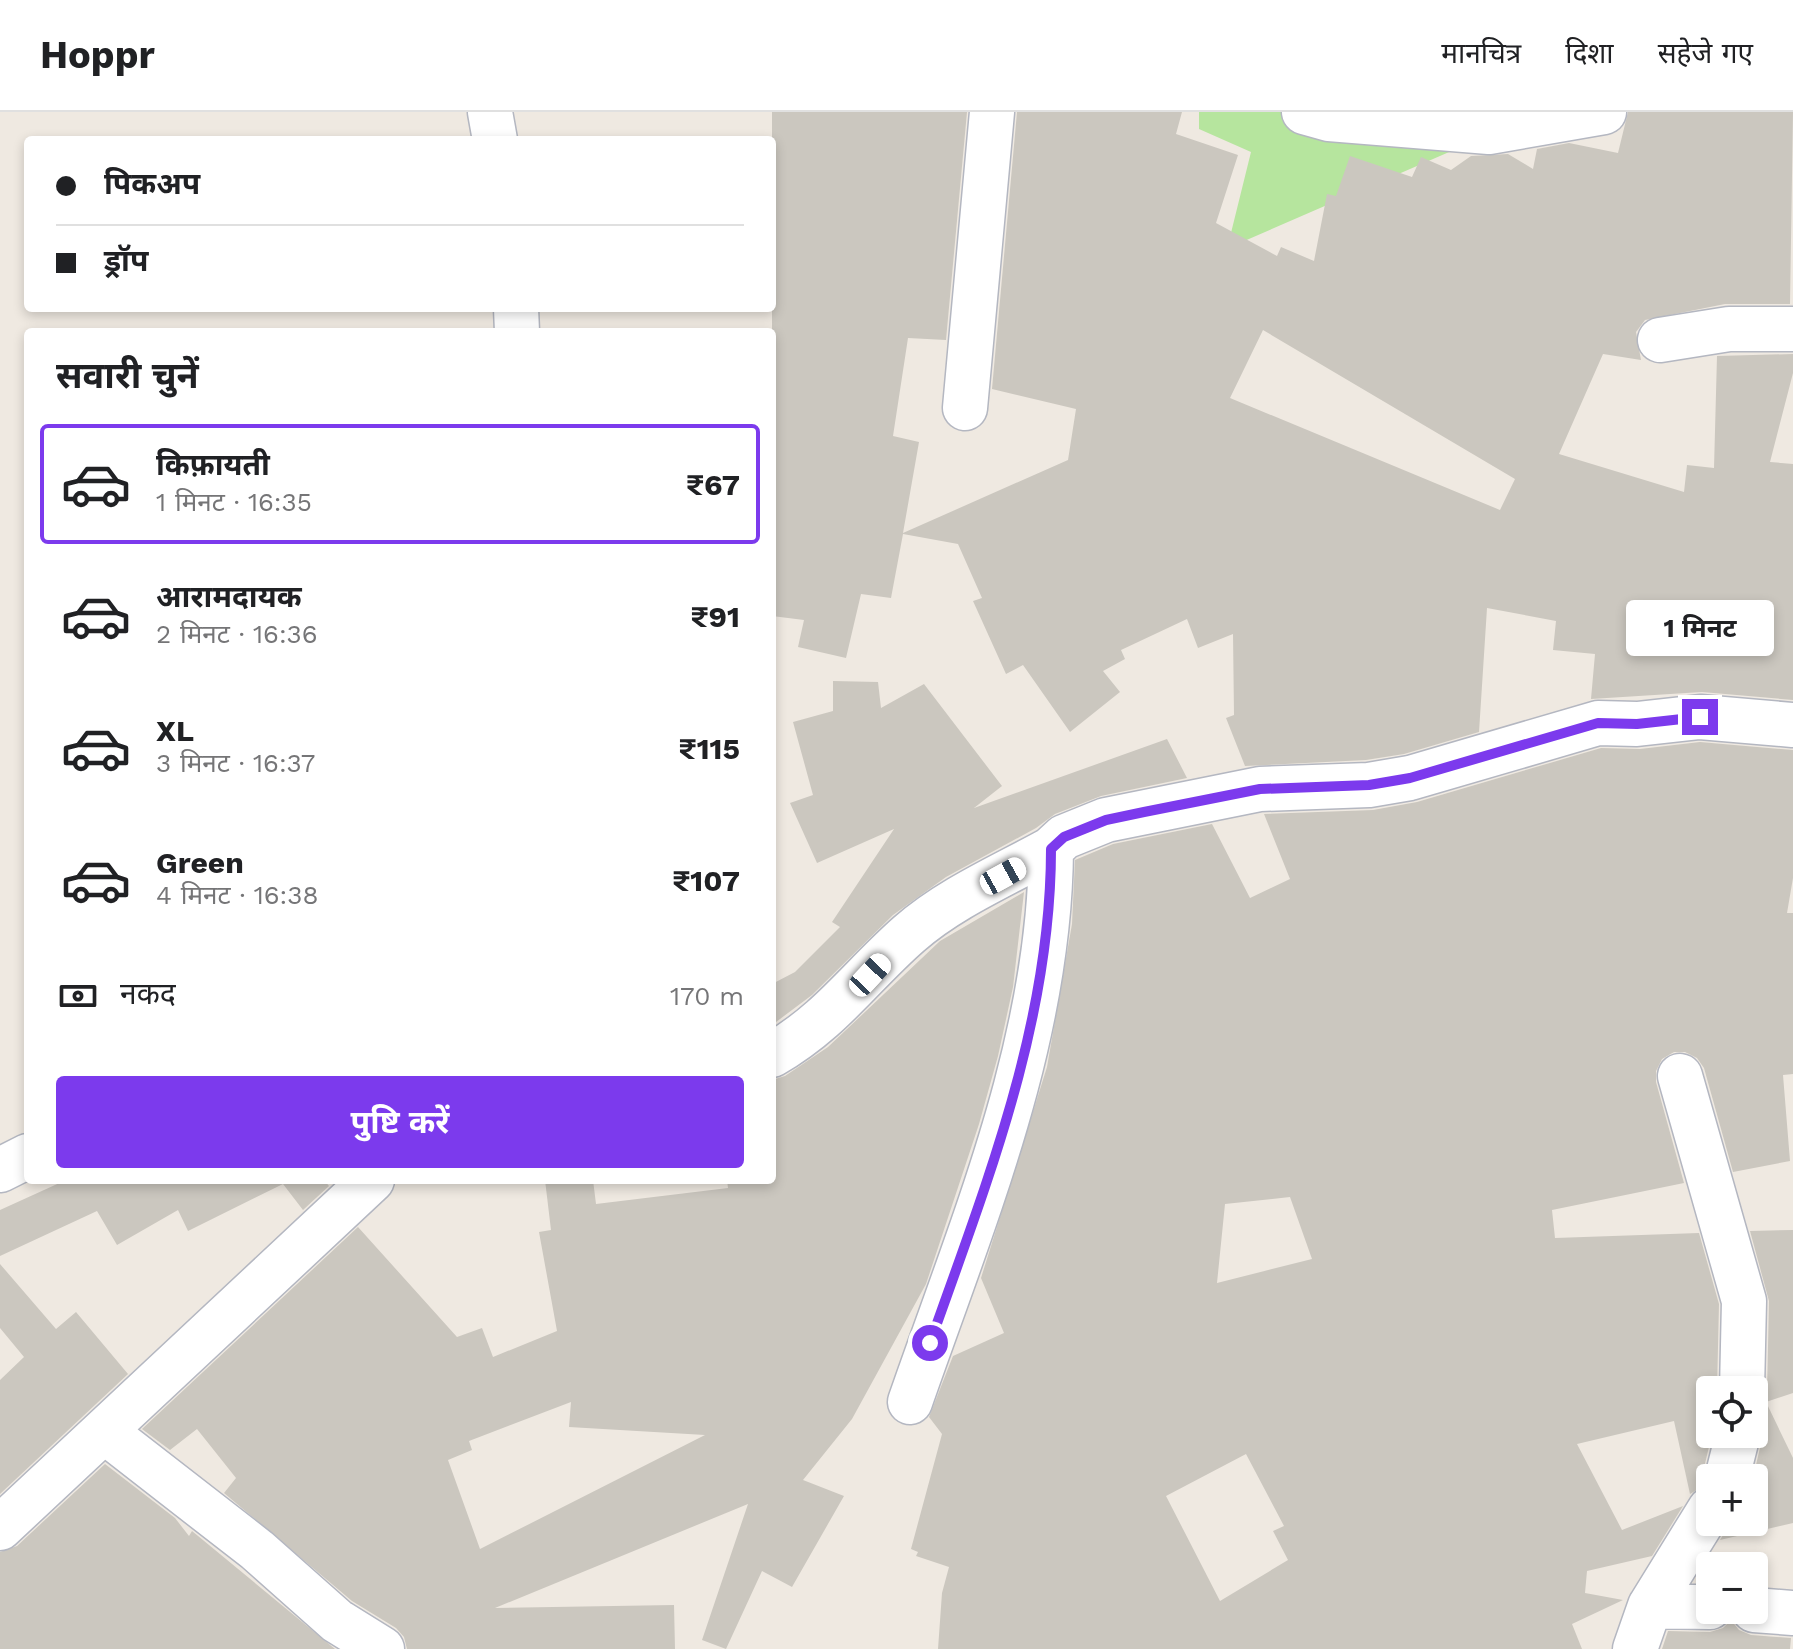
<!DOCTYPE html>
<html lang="hi">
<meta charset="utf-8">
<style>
body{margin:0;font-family:"Work Sans","Noto Sans Devanagari",sans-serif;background:#f2f2f2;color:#202124;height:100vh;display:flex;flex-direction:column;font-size:30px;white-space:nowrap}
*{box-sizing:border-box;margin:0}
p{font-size:26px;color:#757577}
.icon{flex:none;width:44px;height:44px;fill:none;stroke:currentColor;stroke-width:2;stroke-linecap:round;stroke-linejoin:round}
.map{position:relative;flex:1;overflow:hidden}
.drawer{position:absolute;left:24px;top:216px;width:752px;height:856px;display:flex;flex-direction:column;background:#fff;border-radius:8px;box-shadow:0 4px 12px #0003}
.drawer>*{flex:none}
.top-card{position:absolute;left:24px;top:24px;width:752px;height:176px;border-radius:8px;box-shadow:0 4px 12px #0003;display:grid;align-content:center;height:176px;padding:0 32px;background:#fff}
.tools{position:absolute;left:1696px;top:1264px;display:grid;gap:16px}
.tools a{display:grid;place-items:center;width:72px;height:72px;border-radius:8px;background:#fff;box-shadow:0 4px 12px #0003;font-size:40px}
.end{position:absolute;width:36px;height:36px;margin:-18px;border:10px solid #7c3aed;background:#fff;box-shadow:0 0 0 4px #fff}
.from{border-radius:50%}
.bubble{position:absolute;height:56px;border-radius:8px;background:#fff;box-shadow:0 4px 12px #0003;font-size:26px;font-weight:700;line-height:56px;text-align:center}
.car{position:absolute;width:24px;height:48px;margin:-24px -12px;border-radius:10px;box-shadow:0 0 6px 2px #0007;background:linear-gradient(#fff 24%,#345 0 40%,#fff 0 76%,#345 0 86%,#fff 0)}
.top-card b{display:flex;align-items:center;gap:28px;height:76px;font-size:30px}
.top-card b+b{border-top:2px solid #e0e0e0}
.top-card i{width:20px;height:20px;background:#202124}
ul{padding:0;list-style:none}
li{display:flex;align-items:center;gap:24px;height:120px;margin:0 16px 12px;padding:0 16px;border:4px solid transparent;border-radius:8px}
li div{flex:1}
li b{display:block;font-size:30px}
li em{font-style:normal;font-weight:700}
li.selected{border-color:#7c3aed}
li>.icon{width:72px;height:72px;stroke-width:1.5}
h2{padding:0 32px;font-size:36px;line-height:96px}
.pay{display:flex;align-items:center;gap:20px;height:88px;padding:0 32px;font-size:30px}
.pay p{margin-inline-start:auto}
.button{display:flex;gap:16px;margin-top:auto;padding:16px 32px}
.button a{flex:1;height:92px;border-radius:8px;background:#7c3aed;color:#fff;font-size:32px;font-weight:700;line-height:92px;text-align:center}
header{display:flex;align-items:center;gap:48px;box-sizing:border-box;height:112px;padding:0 40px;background:#fff;border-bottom:2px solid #e0e0e0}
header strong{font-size:38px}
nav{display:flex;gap:44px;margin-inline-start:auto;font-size:28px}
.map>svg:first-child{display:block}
.green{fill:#b6e59e}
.building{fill:#cbc7bf;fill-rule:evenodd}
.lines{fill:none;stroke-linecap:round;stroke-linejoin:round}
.minor-casing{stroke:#b4b7c1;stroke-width:47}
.minor{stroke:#fff;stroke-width:44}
.route{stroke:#7c3aed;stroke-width:10}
</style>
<header>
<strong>Hoppr</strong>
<nav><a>मानचित्र</a><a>दिशा</a><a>सहेजे गए</a></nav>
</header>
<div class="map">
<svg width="1793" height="1537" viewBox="0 0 1793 1537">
<rect width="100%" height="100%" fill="#efe9e1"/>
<path class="green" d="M1199,0h254l63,11 -274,119 -13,-1 22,-89 -52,-23z"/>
<path class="building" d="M772,0h195l-21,228 -38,-2 -15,98 26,6 -16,91 165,-73 8,-51 -84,-20 25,-277h165l-6,22 62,21 -22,68 61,33 4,-9 33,14 13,-67 9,2 14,-40 62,21 9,-20 30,13 20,-14 37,-2 25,15 4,-20 32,-6 49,10 10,-41h165l-3,192h-65l-80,16 -9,12 5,28 -38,-6 -44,100 125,38 3,-27 27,3 3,-112 76,-2v19l-23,89 23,2v236l-91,-8 -111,7 4,-45 -42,-4 3,-29 -69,-13 -8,124 -75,22 -38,6 -121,6 -19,-48 8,-3 -1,-81 -35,14 -11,-29 -66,31 4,9 -22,12 17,21 -50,40 -47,-67 -17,9 -33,-73 9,-3 -24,-54 -55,-10 -12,64 -30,-4 -15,64 -48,-11 6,-27 -32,-4zM1263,218l252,149 -15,31 -270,-112z
M833,569l45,1 3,26 43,-24 78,102 -28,22 193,-69 20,39 -86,18 -46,18 -19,14 -90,49 -53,38 -81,80 -40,30v-41l23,-12 45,-45 -8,-5 62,-93 -77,34 -27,-60 23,-8 -20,-73 40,-11z
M1700,630l93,8v128l-6,35h6v161l-10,1 7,86 -57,11 -29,-104 -7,-10 -12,-6h-11l-12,7 -6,12v11l28,101 -132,27 3,28 144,-5 20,71 -2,86h-7l2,44 -9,38v14l-13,8 -16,-73 -97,23 45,86 61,-24 -31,50 -65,15 -2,22 38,7 -51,24 10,25h-644l4,-56 7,-26 -33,-11 2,-4 -7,-3 31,-115 -13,-17 24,-61 51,-23 -23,-55 66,-211 25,-143 3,-64 38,-16 99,-20 38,74 40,-19 -26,-65 109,-4 44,-8 184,-54 39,1zM1290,1085l22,62 -95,24 8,-79zM1246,1342l38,72 -11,5 15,29 -68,41 -54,-105z
M1024,780l-11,95 -15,69 -19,68 -53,160 -74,135 -49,61 41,16 -52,91 -30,-16 -36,78 -24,-9 46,-136 -253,104 179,-3 1,44h-268l-3,-12 -8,-9 -44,-27 -128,-108 12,-15 -39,-49 -27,21 -28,-21 216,-202 99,110 25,-9 11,29 64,-26 -18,-99 12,-2 -6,-50h48l3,24 132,-16 -1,-8h45v-100l13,-4 43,-29 112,-106zM571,1290l-2,25 136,8 -225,114 -32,-89 24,-10 -3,-9z
M66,1068h258l5,6 -26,24 -20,-26 -95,47 -10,-21 -61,35 -20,-34 -97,45v-46z
M1793,1118v163l-27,9 27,56v65l-73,17 11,-18h23l-1,-44 9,-39v-13l-8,-14 9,-8 4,-13 2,-90 -19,-70z
M0,1152l56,65 20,-17 52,62 -128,120v-114l24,-23 -24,-29z
M105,1352l70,54 14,18 3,-5 143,118h-335v-97l17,-6z
M1731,1508l8,10 12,5 40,3 -1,11h-128l6,-18 42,1 13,-4z"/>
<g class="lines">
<defs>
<path id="minor" d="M490,0l5,28
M1304,0l25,7 160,13 115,-20
M516,196l1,24
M1660,228l69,-11h64
M965,296l27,-296
M772,943c59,-34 88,-78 137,-121 41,-36 95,-59 142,-85l13,-12 42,-17 154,-31 109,-4 41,-7 188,-55 39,1 63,-7 93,8
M1680,964l64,225 -2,89
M0,1058l28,-14
M910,1290c62,-179 140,-360 141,-553
M104,1319l153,119 80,71 45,28
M1727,1366l11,-44
M0,1416l372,-348
M1650,1494l60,1
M1754,1498l39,3
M1635,1537l15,-43 60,-97"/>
</defs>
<use href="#minor" class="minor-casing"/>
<use href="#minor" class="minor"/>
</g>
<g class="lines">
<path class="route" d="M930,1231c57,-161 121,-321 121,-494l13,-12 42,-17 38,-8 116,-23 109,-4 41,-7 188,-55 39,1 63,-7"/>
</g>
</svg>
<div class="tools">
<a><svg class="icon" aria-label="locate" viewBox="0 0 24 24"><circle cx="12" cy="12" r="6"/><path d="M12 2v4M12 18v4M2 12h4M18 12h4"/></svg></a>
<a>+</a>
<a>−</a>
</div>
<i class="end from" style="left:930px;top:1231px"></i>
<i class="end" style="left:1700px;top:605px"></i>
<div class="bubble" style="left:1626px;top:488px;width:148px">1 मिनट</div>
<i class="car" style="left:1003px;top:764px;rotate:61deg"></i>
<i class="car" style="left:870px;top:863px;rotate:43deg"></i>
<div class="top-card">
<b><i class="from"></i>पिकअप</b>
<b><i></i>ड्रॉप</b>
</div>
<section class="drawer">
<h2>सवारी चुनें</h2>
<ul>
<li class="selected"><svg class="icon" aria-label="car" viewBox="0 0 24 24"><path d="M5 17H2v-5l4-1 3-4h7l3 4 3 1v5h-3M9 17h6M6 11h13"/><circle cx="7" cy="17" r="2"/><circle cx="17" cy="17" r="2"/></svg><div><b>किफ़ायती</b><p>1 मिनट · 16:35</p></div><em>₹67</em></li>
<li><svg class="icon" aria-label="car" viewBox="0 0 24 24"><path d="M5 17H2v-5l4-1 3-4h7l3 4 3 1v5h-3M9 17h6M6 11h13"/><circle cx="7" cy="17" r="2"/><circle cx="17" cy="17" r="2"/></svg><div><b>आरामदायक</b><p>2 मिनट · 16:36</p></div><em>₹91</em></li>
<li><svg class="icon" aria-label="car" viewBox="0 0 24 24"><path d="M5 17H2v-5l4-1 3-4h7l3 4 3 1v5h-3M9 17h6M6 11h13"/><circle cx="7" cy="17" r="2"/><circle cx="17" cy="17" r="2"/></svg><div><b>XL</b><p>3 मिनट · 16:37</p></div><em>₹115</em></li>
<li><svg class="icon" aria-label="car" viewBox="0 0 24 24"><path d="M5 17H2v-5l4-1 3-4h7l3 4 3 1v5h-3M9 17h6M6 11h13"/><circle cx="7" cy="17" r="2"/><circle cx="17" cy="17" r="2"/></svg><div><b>Green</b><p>4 मिनट · 16:38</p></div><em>₹107</em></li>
</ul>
<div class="pay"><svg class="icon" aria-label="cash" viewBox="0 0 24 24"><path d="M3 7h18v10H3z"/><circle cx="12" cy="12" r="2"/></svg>नकद<p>170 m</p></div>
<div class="button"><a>पुष्टि करें</a></div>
</section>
</div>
